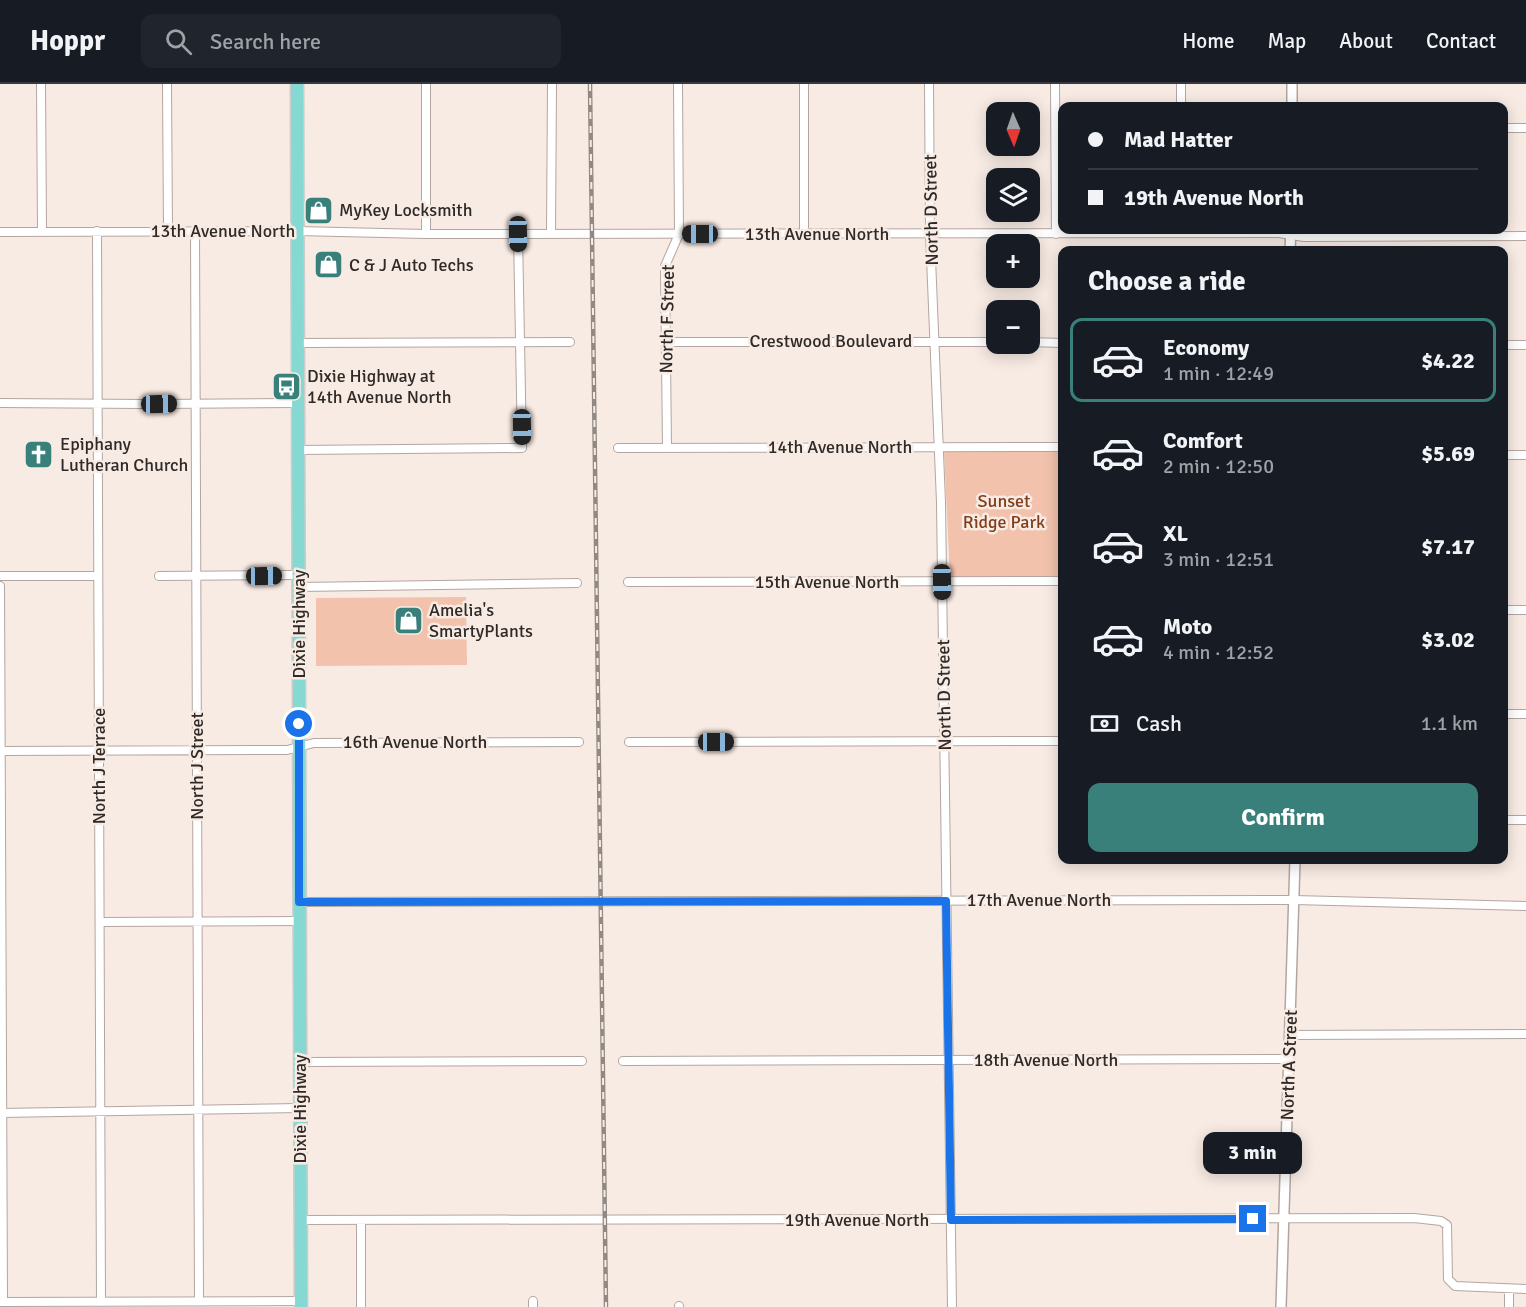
<!DOCTYPE html>
<meta charset="utf-8">
<style>
body{margin:0;font-family:Signika,sans-serif;background:#20242c;color:#f1f3f6;height:100vh;display:flex;flex-direction:column;font-size:22px;white-space:nowrap}
*{box-sizing:border-box;margin:0}
p{font-size:20px;color:#9ea1a6}
.icon{flex:none;width:33px;height:33px;fill:none;stroke:currentColor;stroke-width:2;stroke-linecap:round;stroke-linejoin:round}
.map{position:relative;flex:1;overflow:hidden}
.drawer{position:absolute;left:1058px;top:162px;width:450px;height:618px;display:flex;flex-direction:column;background:#171b24;border-radius:12px;box-shadow:0 3px 15px #0003}
.drawer>*{flex:none}
.top-card{position:absolute;left:1058px;top:18px;width:450px;height:132px;border-radius:12px;box-shadow:0 3px 15px #0003;display:grid;align-content:center;height:132px;padding:0 30px;background:#171b24}
.needle{width:39px;rotate:178deg}
.buttons{position:absolute;left:986px;top:18px;display:grid;gap:12px}
.buttons a{display:grid;place-items:center;width:54px;height:54px;border-radius:12px;background:#171b24;box-shadow:0 3px 15px #0003;font-size:30px}
.end{position:absolute;width:27px;height:27px;margin:-14px;border:8px solid #1a73e8;background:#fff;box-shadow:0 0 0 3px #fff}
.from{border-radius:50%}
.bubble{position:absolute;height:42px;border-radius:12px;background:#171b24;box-shadow:0 3px 15px #0003;font-size:20px;font-weight:700;line-height:42px;text-align:center}
.car{position:absolute;width:18px;height:36px;margin:-18px -9px;border-radius:8px;box-shadow:0 0 4px 2px #0007;background:linear-gradient(#222 24%,#8ab4d8 0 40%,#222 0 76%,#8ab4d8 0 86%,#222 0)}
.top-card b{display:flex;align-items:center;gap:21px;height:57px;font-size:22px}
.top-card b+b{border-top:2px solid #363941}
.top-card i{width:15px;height:15px;background:#f1f3f6}
ul{padding:0;list-style:none}
li{display:flex;align-items:center;gap:18px;height:84px;margin:0 12px 9px;padding:0 18px;border:3px solid transparent;border-radius:12px}
li div{flex:1}
li b{display:block;font-size:22px}
li em{font-style:normal;font-weight:700}
li.current{border-color:#39807a}
li>.icon{width:54px;height:54px;stroke-width:1.5}
h2{padding:0 30px;font-size:27px;line-height:72px}
.pay{display:flex;align-items:center;gap:15px;height:66px;padding:0 30px;font-size:22px}
.pay p{margin-inline-start:auto}
.button{display:flex;gap:12px;margin-top:auto;padding:12px 30px}
.button a{flex:1;height:69px;border-radius:12px;background:#39807a;color:#fff;font-size:24px;font-weight:700;line-height:69px;text-align:center}
header{display:flex;align-items:center;gap:36px;box-sizing:border-box;height:84px;padding:0 30px;background:#171b24;border-bottom:2px solid #363941}
header strong{font-size:28px}
nav{display:flex;gap:33px;margin-inline-start:auto;font-size:21px}
.search{width:420px;height:54px;background:#20242c;display:flex;align-items:center;gap:15px;box-sizing:border-box;padding:0 21px;border-radius:12px;color:#9ea1a6;font-size:22px}
.map>svg:first-child{display:block}
.green{fill:#f2c2ac}
.lines{fill:none;stroke-linecap:round;stroke-linejoin:round}
.minor-casing{stroke:#b3a6a0;stroke-width:10}
.tertiary-casing{stroke:#b3a6a0;stroke-width:12}
.primary-casing{stroke:#cdcccb;stroke-width:15}
.minor{stroke:#fff;stroke-width:8}
.tertiary{stroke:#fff;stroke-width:9}
.primary{stroke:#86d9d3;stroke-width:12}
.rail-casing{stroke:#928984;stroke-width:4.5}
.rail{stroke:#f8ebe4;stroke-width:2;stroke-dasharray:7;stroke-linecap:butt}
.route{stroke:#1a73e8;stroke-width:8}
.labels{text-anchor:middle;dominant-baseline:central;stroke-width:5;stroke-linejoin:round;paint-order:stroke}
.poi-label{font-size:18px;fill:#2f2a27;stroke:#f8ebe4;text-anchor:start}
.street-label{font-size:18px;fill:#2f2a27;stroke:#f8ebe4}
.park-label{font-size:18px;fill:#803e1b;stroke:#f8ebe4}
</style>
<header>
<strong>Hoppr</strong>
<div class="search"><svg class="icon" aria-label="search" viewBox="0 0 24 24"><circle cx="10" cy="10" r="6"/><path d="M15 15l6 6"/></svg>Search here</div>
<nav><a>Home</a><a>Map</a><a>About</a><a>Contact</a></nav>
</header>
<div class="map">
<svg width="1526" height="1223" viewBox="0 0 1526 1223">
<rect width="100%" height="100%" fill="#f8ebe4"/>
<path class="green" d="M944,367l118,1v124l-112,1z
M466,513l1,68 -151,1v-68z"/>
<g class="lines">
<defs>
<path id="minor" d="M41,0l1,147
M167,0l1,147
M804,0v150
M929,0l1,150 11,268 11,805
M1055,0l1,150
M1181,0v22
M1503,44h23
M97,147l4,1071
M195,147l4,1070
M0,148l297,-1 129,3 853,-1 25,4 222,-1
M426,150v-150
M551,150l1,-150
M666,258h330
M1029,258l33,1
M298,259l272,-1
M1503,261h23
M0,319l145,1
M159,320l139,-1
M618,364l444,-1
M667,364l-2,-182 14,-32 -1,-150
M298,366l224,-2 -4,-214
M1503,371h23
M0,492h98
M159,492l140,-1
M628,498l434,-1
M0,502l3,716
M299,503l278,-4
M1503,526h23
M1503,630h23
M629,658l433,-1
M0,667l287,-1 27,-7 265,-1
M1503,736h23
M299,818l995,-2 232,6
M100,838l200,-1
M1290,951l236,-1
M623,977l666,-2
M301,978l281,-1
M0,1029l300,-5
M300,1136l1114,-2 27,3 6,4 1,54 7,7 71,3
M361,1137v86
M533,1217v6
M0,1218l301,-1
M679,1222v1
M1509,1223v-18"/>
<path id="tertiary" d="M1292,0v22
M1290,166l1,-20
M1281,1223l14,-447"/>
<path id="primary" d="M297,0l4,1223"/>
</defs>
<use href="#minor" class="minor-casing"/>
<use href="#tertiary" class="tertiary-casing"/>
<use href="#primary" class="primary-casing"/>
<use href="#minor" class="minor"/>
<use href="#tertiary" class="tertiary"/>
<use href="#primary" class="primary"/>
<defs>
<path id="rail" d="M590,0l16,1223"/>
</defs>
<use href="#rail" class="rail-casing"/>
<use href="#rail" class="rail"/>
</g>
<g class="lines">
<path class="route" d="M299,640v178l647,-1 5,319 302,-1"/>
</g>
<defs>
<symbol id="shop-square" viewBox="-11 -11 22 22"><rect x="-9" y="-9" width="18" height="18" rx="4" fill="#39807a" stroke="#f8ebe4"/><path d="M-5-2.5h2.3a2.7 3.5 0 0 1 5.4 0H5L5.5 6h-11ZM-1.5-2.5h3a1.5 2.3 0 0 0-3 0Z" fill="#fff"/></symbol>
<symbol id="bus-square" viewBox="-11 -11 22 22"><rect x="-9" y="-9" width="18" height="18" rx="4" fill="#39807a" stroke="#f8ebe4"/><path d="M-5-6H5V4H4V6H2V4H-2V6H-4V4H-5ZM-3.5-4V0h7V-4ZM-3.5 1.2v1.5H-2V1.2ZM2 1.2v1.5H3.5V1.2Z" fill="#fff"/></symbol>
<symbol id="church-square" viewBox="-11 -11 22 22"><rect x="-9" y="-9" width="18" height="18" rx="4" fill="#39807a" stroke="#f8ebe4"/><path d="M-1.2-6h2.4v3.5h3.3v2.4h-3.3V6h-2.4V-.1h-3.3v-2.4h3.3Z" fill="#fff"/></symbol>
</defs>
<g fill-rule="evenodd">
<use href="#shop-square" x="302" y="110" width="33" height="33"/>
<use href="#shop-square" x="312" y="164" width="33" height="33"/>
<use href="#bus-square" x="270" y="286" width="33" height="33"/>
<use href="#church-square" x="22" y="354" width="33" height="33"/>
<use href="#shop-square" x="392" y="520" width="33" height="33"/>
</g>
<g class="labels">
<g class="poi-label">
<text x="339" y="126">MyKey Locksmith</text>
<text x="349" y="181">C &amp; J Auto Techs</text>
<text x="307" y="292">Dixie Highway at<tspan x="307" dy="21">14th Avenue North</tspan></text>
<text x="60" y="360">Epiphany<tspan x="60" dy="21">Lutheran Church</tspan></text>
<text x="429" y="526">Amelia's<tspan x="429" dy="21">SmartyPlants</tspan></text>
</g>
<g class="street-label">
<text transform="translate(931 126) rotate(-91)">North D Street</text>
<text x="223" y="147">13th Avenue North</text>
<text x="817" y="150">13th Avenue North</text>
<text transform="translate(667 235) rotate(-89)">North F Street</text>
<text x="831" y="257">Crestwood Boulevard</text>
<text x="840" y="363">14th Avenue North</text>
<text x="827" y="498">15th Avenue North</text>
<text transform="translate(299 540) rotate(-90)">Dixie Highway</text>
<text transform="translate(944 611) rotate(-91)">North D Street</text>
<text x="415" y="658">16th Avenue North</text>
<text transform="translate(99 682) rotate(-90)">North J Terrace</text>
<text transform="translate(197 682) rotate(-90)">North J Street</text>
<text x="1039" y="816">17th Avenue North</text>
<text x="1046" y="976">18th Avenue North</text>
<text transform="translate(1289 981) rotate(-88)">North A Street</text>
<text transform="translate(300 1025) rotate(-90)">Dixie Highway</text>
<text x="857" y="1136">19th Avenue North</text>
</g>
<g class="park-label">
<text x="1004" y="417">Sunset<tspan x="1004" dy="21">Ridge Park</tspan></text>
</g>
</g>
</svg>
<div class="buttons">
<a><svg class="needle" viewBox="-14 -14 28 28"><path d="M0-13l5 13h-10z" fill="#e53935"/><path d="M0 13l5-13h-10z" fill="#9ea1a6"/></svg></a>
<a><svg class="icon" aria-label="layers" viewBox="0 0 24 24"><path d="M12 4l9 5-9 5-9-5zM3 14l9 5 9-5"/></svg></a>
<a>+</a>
<a>−</a>
</div>
<i class="end from" style="left:299px;top:640px"></i>
<i class="end" style="left:1253px;top:1135px"></i>
<div class="bubble" style="left:1203px;top:1048px;width:99px">3 min</div>
<i class="car" style="left:518px;top:150px;rotate:179deg"></i>
<i class="car" style="left:700px;top:150px;rotate:270deg"></i>
<i class="car" style="left:159px;top:320px;rotate:89deg"></i>
<i class="car" style="left:522px;top:343px;rotate:179deg"></i>
<i class="car" style="left:264px;top:492px;rotate:89deg"></i>
<i class="car" style="left:942px;top:498px;rotate:179deg"></i>
<i class="car" style="left:716px;top:658px;rotate:90deg"></i>
<div class="top-card">
<b><i class="from"></i>Mad Hatter</b>
<b><i></i>19th Avenue North</b>
</div>
<section class="drawer">
<h2>Choose a ride</h2>
<ul>
<li class="current"><svg class="icon" aria-label="car" viewBox="0 0 24 24"><path d="M5 17H2v-5l4-1 3-4h7l3 4 3 1v5h-3M9 17h6M6 11h13"/><circle cx="7" cy="17" r="2"/><circle cx="17" cy="17" r="2"/></svg><div><b>Economy</b><p>1 min · 12:49</p></div><em>$4.22</em></li>
<li><svg class="icon" aria-label="car" viewBox="0 0 24 24"><path d="M5 17H2v-5l4-1 3-4h7l3 4 3 1v5h-3M9 17h6M6 11h13"/><circle cx="7" cy="17" r="2"/><circle cx="17" cy="17" r="2"/></svg><div><b>Comfort</b><p>2 min · 12:50</p></div><em>$5.69</em></li>
<li><svg class="icon" aria-label="car" viewBox="0 0 24 24"><path d="M5 17H2v-5l4-1 3-4h7l3 4 3 1v5h-3M9 17h6M6 11h13"/><circle cx="7" cy="17" r="2"/><circle cx="17" cy="17" r="2"/></svg><div><b>XL</b><p>3 min · 12:51</p></div><em>$7.17</em></li>
<li><svg class="icon" aria-label="car" viewBox="0 0 24 24"><path d="M5 17H2v-5l4-1 3-4h7l3 4 3 1v5h-3M9 17h6M6 11h13"/><circle cx="7" cy="17" r="2"/><circle cx="17" cy="17" r="2"/></svg><div><b>Moto</b><p>4 min · 12:52</p></div><em>$3.02</em></li>
</ul>
<div class="pay"><svg class="icon" aria-label="cash" viewBox="0 0 24 24"><path d="M3 7h18v10H3z"/><circle cx="12" cy="12" r="2"/></svg>Cash<p>1.1 km</p></div>
<div class="button"><a>Confirm</a></div>
</section>
</div>
